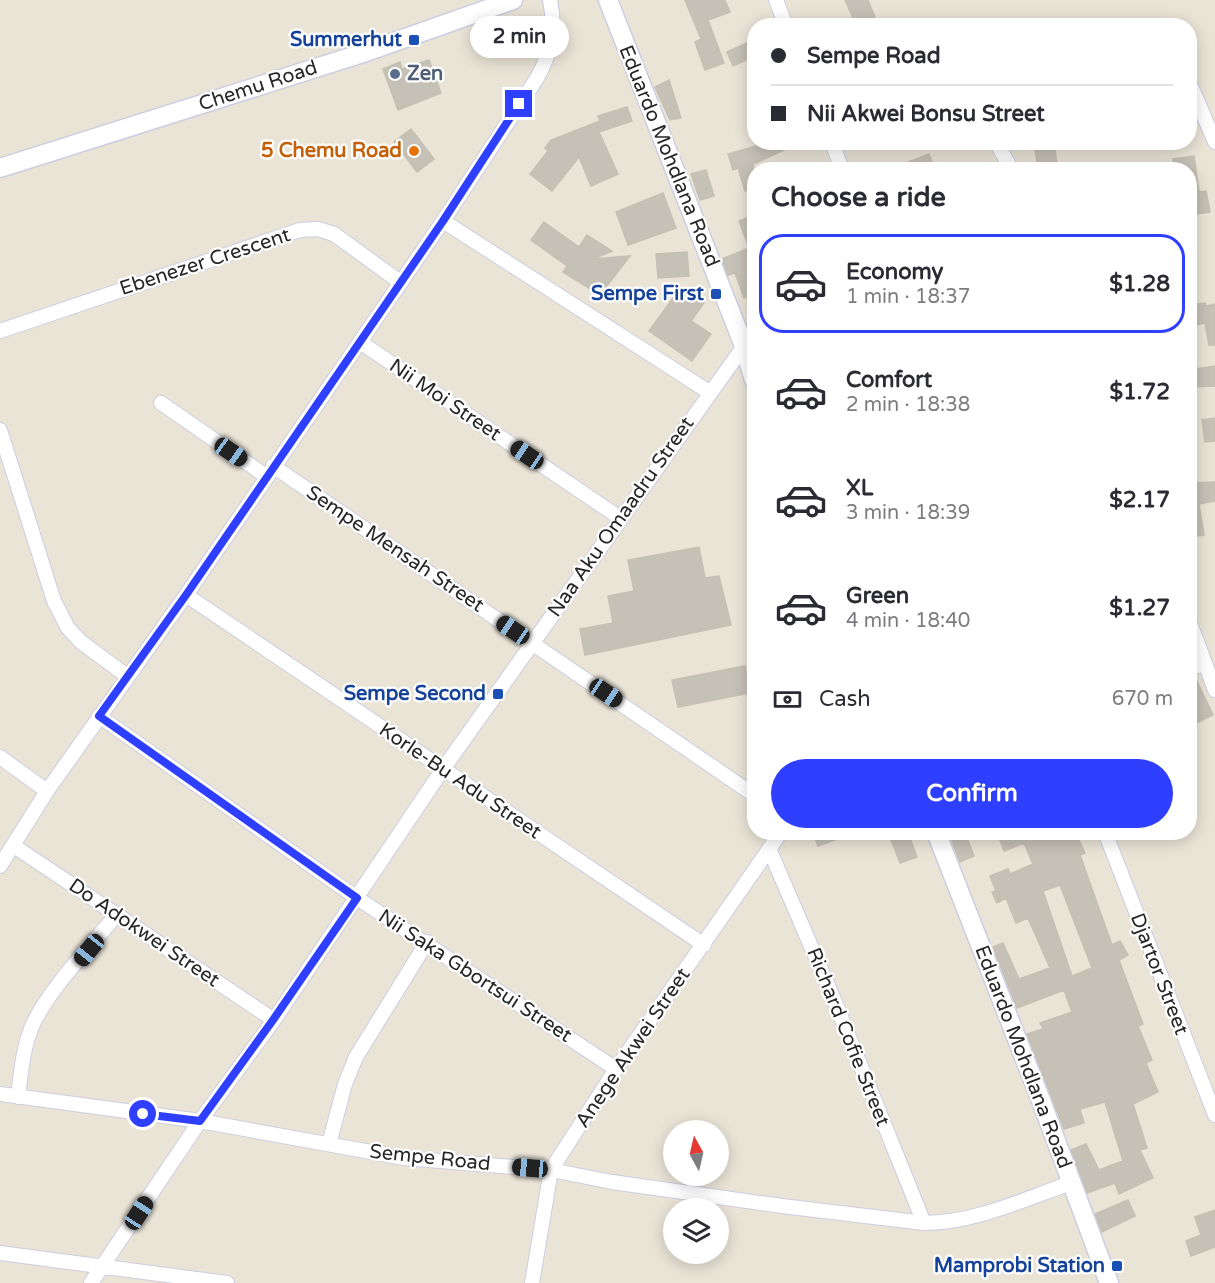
<!DOCTYPE html>
<meta charset="utf-8">
<style>
body{margin:0;font-family:"Varela Round",sans-serif;background:#f7f7f7;color:#2b2b33;height:100vh;display:flex;flex-direction:column;font-size:22px;white-space:nowrap}
*{box-sizing:border-box;margin:0}
p{font-size:20px;color:#7c7c81}
.icon{flex:none;width:33px;height:33px;fill:none;stroke:currentColor;stroke-width:2;stroke-linecap:round;stroke-linejoin:round}
.map{position:relative;flex:1;overflow:hidden}
.drawer{position:absolute;left:747px;top:162px;width:450px;height:678px;display:flex;flex-direction:column;background:#fff;border-radius:24px;box-shadow:0 3px 15px #0003}
.drawer>*{flex:none}
.hud{position:absolute;left:747px;top:18px;width:450px;height:132px;border-radius:24px;box-shadow:0 3px 15px #0003;display:grid;align-content:center;height:132px;padding:0 24px;background:#fff}
.needle{width:39px;rotate:352deg}
.controls{position:absolute;left:663px;top:1120px;display:grid;gap:12px}
.controls a{display:grid;place-items:center;width:66px;height:66px;border-radius:50%;background:#fff;box-shadow:0 3px 15px #0003;font-size:30px}
.end{position:absolute;width:27px;height:27px;margin:-14px;border:8px solid #2f3fff;background:#fff;box-shadow:0 0 0 3px #fff}
.from{border-radius:50%}
.bubble{position:absolute;height:42px;border-radius:21px;background:#fff;box-shadow:0 3px 15px #0003;font-size:20px;font-weight:700;line-height:42px;text-align:center}
.car{position:absolute;width:18px;height:36px;margin:-18px -9px;border-radius:8px;box-shadow:0 0 4px 2px #0007;background:linear-gradient(#222 24%,#8ab4d8 0 40%,#222 0 76%,#8ab4d8 0 86%,#222 0)}
.hud b{display:flex;align-items:center;gap:21px;height:57px;font-size:22px}
.hud b+b{border-top:2px solid #e1e1e2}
.hud i{width:15px;height:15px;background:#2b2b33}
ul{padding:0;list-style:none}
li{display:flex;align-items:center;gap:18px;height:99px;margin:0 12px 9px;padding:0 12px;border:3px solid transparent;border-radius:24px}
li div{flex:1}
li b{display:block;font-size:22px}
li em{font-style:normal;font-weight:700}
li.selected{border-color:#2f3fff}
li>.icon{width:54px;height:54px;stroke-width:1.5}
h2{padding:0 24px;font-size:27px;line-height:72px}
.pay{display:flex;align-items:center;gap:15px;height:66px;padding:0 24px;font-size:22px}
.pay p{margin-inline-start:auto}
.action{display:flex;gap:12px;margin-top:auto;padding:12px 24px}
.action a{flex:1;height:69px;border-radius:36px;background:#2f3fff;color:#fff;font-size:24px;font-weight:700;line-height:69px;text-align:center}
.map>svg:first-child{display:block}
.building{fill:#c5c1b7;stroke:#c5c0b1;stroke-width:1.5;fill-rule:evenodd}
.lines{fill:none;stroke-linecap:round;stroke-linejoin:round}
.street-casing{stroke:#cccee1;stroke-width:16}
.secondary-casing{stroke:#cccee1;stroke-width:21}
.street{stroke:#fff;stroke-width:14}
.secondary{stroke:#fff;stroke-width:18}
.route{stroke:#2f3fff;stroke-width:8}
.transit-dot{fill:#1a4fb4;stroke:#fff;stroke-width:2}
.service-dot{fill:#5c6f8a;stroke:#fff;stroke-width:2}
.food-dot{fill:#e8710a;stroke:#fff;stroke-width:2}
.labels{text-anchor:middle;dominant-baseline:central;stroke-width:4.5;stroke-linejoin:round;paint-order:stroke}
.transit-label{font-size:20px;font-weight:bold;fill:#164399;stroke:#fff;text-anchor:end}
.service-label{font-size:20px;font-weight:bold;fill:#4e5e75;stroke:#fff;text-anchor:start}
.street-label{font-size:20px;fill:#262626;stroke:#fff}
.food-label{font-size:20px;font-weight:bold;fill:#c56008;stroke:#fff;text-anchor:end}
</style>
<div class="map">
<svg width="1215" height="1283" viewBox="0 0 1215 1283">
<rect width="100%" height="100%" fill="#eae4d7"/>
<path class="building" d="M685,0h40l5,12 -22,8 16,43 -19,7 -10,-28 6,-3z
M845,0h23l7,17 -19,8z
M749,42l5,14 -21,10 -6,-14z
M429,60l12,33 -43,17 -15,-41 17,-7 2,7z
M669,80l12,38 -11,2 -15,-33z
M627,107l5,14 -33,11 19,42 -27,12 -12,-29 -27,34 -22,-17 18,-23 -3,-3 6,-8 49,-19 -2,-5z
M411,129l23,30 -17,13 -23,-30z
M759,142h43l-49,22 1,24 -9,3 -7,-23 -5,2 -5,-16 32,-9z
M1054,142l3,23 -19,3 -4,-24z
M929,154l6,16h-45v-1z
M1194,156l2,14h-21l-2,-11z
M706,170l8,26 -14,4 -9,-26z
M1190,170h6l3,22 7,-1 4,21 -20,3z
M663,193l13,35 -48,17 -12,-33z
M754,215v79l-10,4 -9,-25 -7,2 -6,-16 27,-11 -10,-27z
M544,222l35,25 8,-12 25,16 -19,8 37,-3 -30,39 -37,-23 4,-6 -36,-26z
M687,252l2,24 -31,2 -2,-24z
M681,287l23,16 -13,18 20,13 -19,27 -43,-30z
M1205,303l1,3 9,-2v41h-6l-4,-22 -15,3v-21z
M1215,366v20l-25,1v-17z
M1215,418v23l-10,1 -3,-22z
M1215,482v19l-16,3 5,31 -14,2v-54z
M699,547l6,31 14,-2 12,49 -146,30 -5,-26 33,-6 -5,-27 26,-5 -6,-31z
M745,666l5,27 -72,14 -6,-27z
M1195,677l18,38 -23,11v-14l7,-4 -7,-18v-12z
M813,832h38l1,2 -34,12z
M888,832h20l9,25 -17,6z
M997,832h78l10,21 -5,2 32,90 8,-4 8,14 -9,5 24,64 -5,2 14,34 -6,3 12,29 -25,12 14,44 -7,2 13,28 -34,16 -4,-11 -28,10 -16,-43 15,-6 13,26 24,-9 -18,-59 -25,7 4,14 -20,6 -37,-95 16,-5 -3,-6 32,-11 -8,-22 -47,18 -24,-61 10,-4 16,36 31,-11 -22,-50 -12,5 -10,-25 -9,5 -5,-11 4,-1 -6,-15 18,-7 2,5 23,-10 -9,-21 -20,8zM1060,885l32,83 -20,8 -29,-85z
M966,835l8,21 -14,6 -8,-21z
M1128,1200l7,16 -33,16 -7,-18z
M1215,1210v37l-24,9 -5,-15 15,-6 -6,-18z"/>
<g class="lines">
<defs>
<path id="street" d="M776,0l10,26
M1190,84l25,58
M832,142l10,28
M996,142l16,28
M443,221l266,171
M0,331l300,-101 18,-1 16,5 66,48
M360,342l260,176
M161,403l105,73
M0,430l54,171 14,27 13,14 46,34
M273,466l481,329
M186,595l518,350
M1190,623l25,67
M1190,669l14,-6
M99,716l258,182 259,171
M0,757l47,34
M1105,832l110,283
M14,846l260,174
M770,851l65,151 89,221
M0,866l47,-75 139,-196 257,-374 94,-143c15,-27 19,-48 13,-78
M0,1094l200,27 204,37 147,12 61,12 170,24 142,17c51,0 100,-24 147,-40
M18,1097c3,-24 5,-51 15,-73 17,-36 58,-78 84,-110
M329,1144l16,-60 11,-27 71,-115
M0,1253l227,30
M91,1283l109,-162 74,-101 169,-251 301,-423
M532,1283l19,-113 65,-101 165,-237"/>
<path id="secondary" d="M608,0l136,346 10,34
M0,168l363,-115 150,-53
M936,832l106,271 67,180"/>
</defs>
<use href="#street" class="street-casing"/>
<use href="#secondary" class="secondary-casing"/>
<use href="#street" class="street"/>
<use href="#secondary" class="secondary"/>
</g>
<g class="lines">
<path class="route" d="M143,1114l57,7 73,-101 84,-122 -258,-182 87,-121 257,-374 76,-117"/>
</g>
<g class="transit-dot">
<rect x="408" y="34" width="12" height="12" rx="3"/>
<rect x="710" y="288" width="12" height="12" rx="3"/>
<rect x="492" y="688" width="12" height="12" rx="3"/>
<rect x="1111" y="1260" width="12" height="12" rx="3"/>
</g>
<circle class="service-dot" cx="395" cy="74" r="6"/>
<circle class="food-dot" cx="414" cy="151" r="6"/>
<g class="labels">
<g class="transit-label">
<text x="402" y="40">Summerhut</text>
<text x="704" y="294">Sempe First</text>
<text x="486" y="694">Sempe Second</text>
<text x="1105" y="1266">Mamprobi Station</text>
</g>
<g class="service-label">
<text x="407" y="74">Zen</text>
</g>
<g class="street-label">
<text transform="translate(258 86) rotate(-18)">Chemu Road</text>
<text transform="translate(669 156) rotate(68)">Eduardo Mohdlana Road</text>
<text transform="translate(205 262) rotate(-18)">Ebenezer Crescent</text>
<text transform="translate(445 400) rotate(34)">Nii Moi Street</text>
<text transform="translate(621 517) rotate(-55)">Naa Aku Omaadru Street</text>
<text transform="translate(395 549) rotate(34)">Sempe Mensah Street</text>
<text transform="translate(460 781) rotate(34)">Korle-Bu Adu Street</text>
<text transform="translate(144 933) rotate(34)">Do Adokwei Street</text>
<text transform="translate(1159 974) rotate(69)">Djartor Street</text>
<text transform="translate(475 976) rotate(33)">Nii Saka Gbortsui Street</text>
<text transform="translate(848 1037) rotate(68)">Richard Cofie Street</text>
<text transform="translate(633 1048) rotate(-56)">Anege Akwei Street</text>
<text transform="translate(1023 1057) rotate(69)">Eduardo Mohdlana Road</text>
<text transform="translate(430 1158) rotate(6)">Sempe Road</text>
</g>
<g class="food-label">
<text x="402" y="151">5 Chemu Road</text>
</g>
</g>
</svg>
<div class="controls">
<a><svg class="needle" viewBox="-14 -14 28 28"><path d="M0-13l5 13h-10z" fill="#e53935"/><path d="M0 13l5-13h-10z" fill="#7c7c81"/></svg></a>
<a><svg class="icon" aria-label="layers" viewBox="0 0 24 24"><path d="M12 4l9 5-9 5-9-5zM3 14l9 5 9-5"/></svg></a>
</div>
<i class="end from" style="left:143px;top:1114px"></i>
<i class="end" style="left:519px;top:104px"></i>
<div class="bubble" style="left:470px;top:16px;width:99px">2 min</div>
<i class="car" style="left:231px;top:452px;rotate:125deg"></i>
<i class="car" style="left:527px;top:455px;rotate:304deg"></i>
<i class="car" style="left:513px;top:630px;rotate:304deg"></i>
<i class="car" style="left:606px;top:693px;rotate:124deg"></i>
<i class="car" style="left:89px;top:950px;rotate:219deg"></i>
<i class="car" style="left:530px;top:1168px;rotate:275deg"></i>
<i class="car" style="left:139px;top:1213px;rotate:33deg"></i>
<div class="hud">
<b><i class="from"></i>Sempe Road</b>
<b><i></i>Nii Akwei Bonsu Street</b>
</div>
<section class="drawer">
<h2>Choose a ride</h2>
<ul>
<li class="selected"><svg class="icon" aria-label="car" viewBox="0 0 24 24"><path d="M5 17H2v-5l4-1 3-4h7l3 4 3 1v5h-3M9 17h6M6 11h13"/><circle cx="7" cy="17" r="2"/><circle cx="17" cy="17" r="2"/></svg><div><b>Economy</b><p>1 min · 18:37</p></div><em>$1.28</em></li>
<li><svg class="icon" aria-label="car" viewBox="0 0 24 24"><path d="M5 17H2v-5l4-1 3-4h7l3 4 3 1v5h-3M9 17h6M6 11h13"/><circle cx="7" cy="17" r="2"/><circle cx="17" cy="17" r="2"/></svg><div><b>Comfort</b><p>2 min · 18:38</p></div><em>$1.72</em></li>
<li><svg class="icon" aria-label="car" viewBox="0 0 24 24"><path d="M5 17H2v-5l4-1 3-4h7l3 4 3 1v5h-3M9 17h6M6 11h13"/><circle cx="7" cy="17" r="2"/><circle cx="17" cy="17" r="2"/></svg><div><b>XL</b><p>3 min · 18:39</p></div><em>$2.17</em></li>
<li><svg class="icon" aria-label="car" viewBox="0 0 24 24"><path d="M5 17H2v-5l4-1 3-4h7l3 4 3 1v5h-3M9 17h6M6 11h13"/><circle cx="7" cy="17" r="2"/><circle cx="17" cy="17" r="2"/></svg><div><b>Green</b><p>4 min · 18:40</p></div><em>$1.27</em></li>
</ul>
<div class="pay"><svg class="icon" aria-label="cash" viewBox="0 0 24 24"><path d="M3 7h18v10H3z"/><circle cx="12" cy="12" r="2"/></svg>Cash<p>670 m</p></div>
<div class="action"><a>Confirm</a></div>
</section>
</div>
